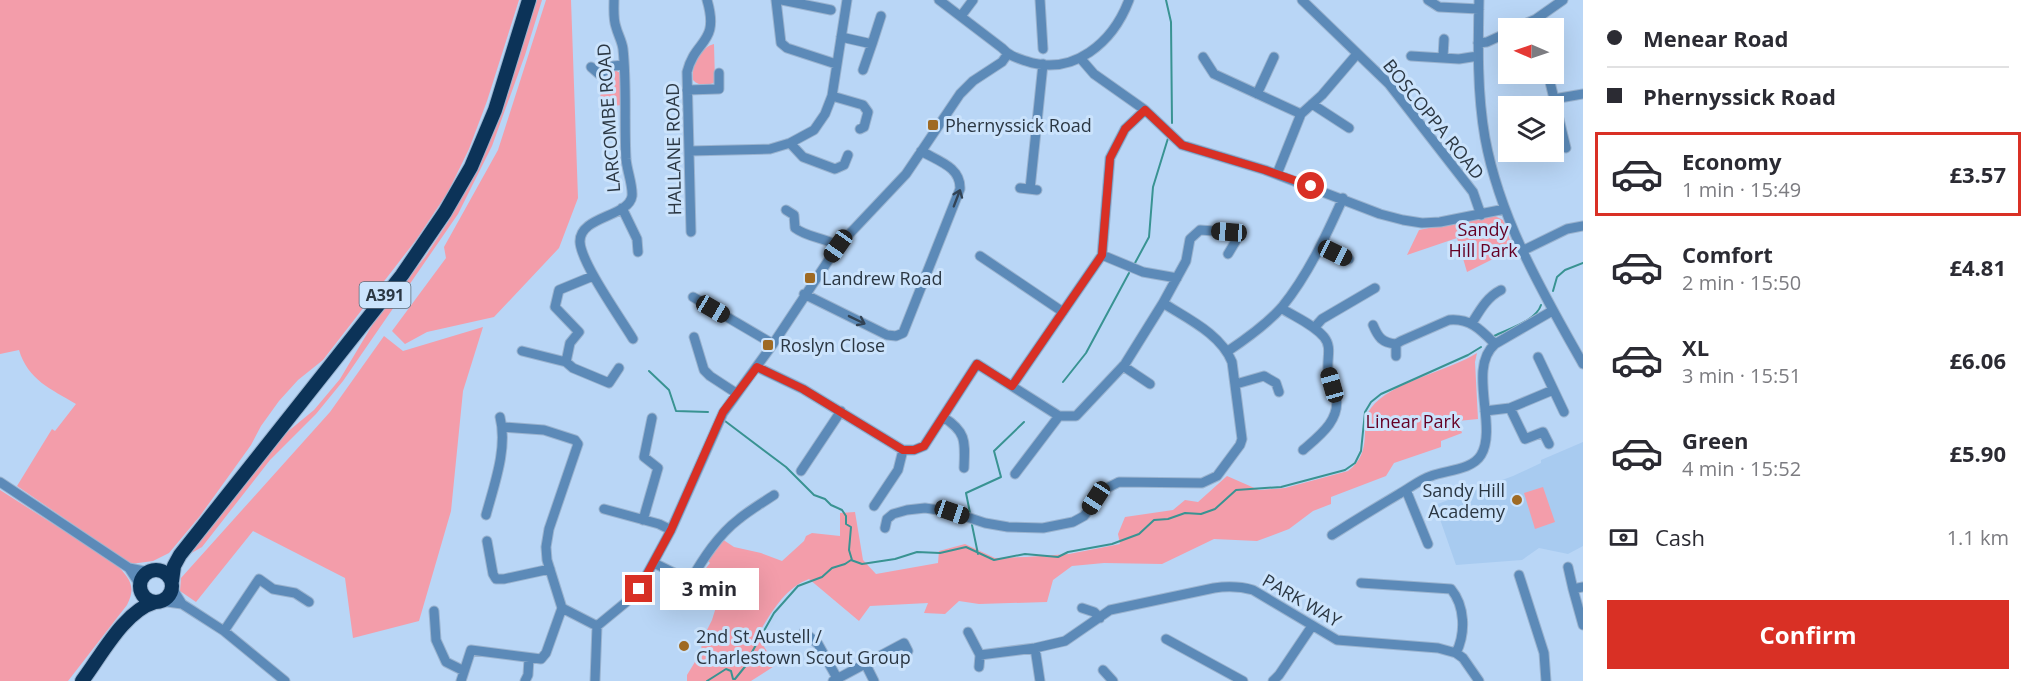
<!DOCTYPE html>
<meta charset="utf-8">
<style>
body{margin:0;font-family:"Open Sans",sans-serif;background:#f2f2f3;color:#2b2b33;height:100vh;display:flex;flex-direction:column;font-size:22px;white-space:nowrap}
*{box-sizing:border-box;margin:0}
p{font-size:20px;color:#7c7c81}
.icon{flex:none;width:33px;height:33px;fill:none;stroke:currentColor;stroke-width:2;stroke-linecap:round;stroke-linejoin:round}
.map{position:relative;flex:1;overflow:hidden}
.details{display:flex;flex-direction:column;background:#fff;width:450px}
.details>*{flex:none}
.hud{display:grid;align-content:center;height:132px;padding:0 24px;background:#fff}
.needle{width:39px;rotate:272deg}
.fabs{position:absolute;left:1498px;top:18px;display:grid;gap:12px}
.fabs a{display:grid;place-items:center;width:66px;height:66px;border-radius:0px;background:#fff;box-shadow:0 6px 24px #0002;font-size:30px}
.end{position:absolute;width:27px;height:27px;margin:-14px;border:8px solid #d93025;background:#fff;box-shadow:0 0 0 3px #fff}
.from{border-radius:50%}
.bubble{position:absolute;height:42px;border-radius:0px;background:#fff;box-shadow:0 6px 24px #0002;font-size:20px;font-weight:700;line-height:42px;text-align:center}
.car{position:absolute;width:18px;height:36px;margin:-18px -9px;border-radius:8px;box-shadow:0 0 4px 2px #0007;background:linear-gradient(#222 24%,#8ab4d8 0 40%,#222 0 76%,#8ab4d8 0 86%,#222 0)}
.hud b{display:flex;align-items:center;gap:21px;height:57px;font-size:22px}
.hud b+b{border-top:2px solid #e1e1e2}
.hud i{width:15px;height:15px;background:#2b2b33}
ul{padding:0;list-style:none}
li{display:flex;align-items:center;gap:18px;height:84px;margin:0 12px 9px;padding:0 12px;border:3px solid transparent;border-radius:0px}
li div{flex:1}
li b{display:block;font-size:22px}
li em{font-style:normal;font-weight:700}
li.current{border-color:#d93025}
li>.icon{width:54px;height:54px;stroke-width:1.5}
.pay{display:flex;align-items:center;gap:15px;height:66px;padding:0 24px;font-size:22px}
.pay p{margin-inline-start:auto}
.primary-button{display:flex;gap:12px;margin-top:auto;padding:12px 24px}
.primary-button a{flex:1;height:69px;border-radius:0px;background:#d93025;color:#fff;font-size:24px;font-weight:700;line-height:69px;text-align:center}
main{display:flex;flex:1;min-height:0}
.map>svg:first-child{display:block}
.built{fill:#a8cbf0}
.green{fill:#f39daa}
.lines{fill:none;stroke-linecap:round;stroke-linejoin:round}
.stream{stroke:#399392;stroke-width:2}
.minor-casing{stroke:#9ab3cf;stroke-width:11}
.highway-casing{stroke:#9ab3cf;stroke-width:16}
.minor{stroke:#5c8ab8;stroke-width:9}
.highway{stroke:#0c3358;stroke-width:14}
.oneway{stroke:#324355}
.route{stroke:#d93025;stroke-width:8}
.poi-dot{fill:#9f6a23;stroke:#cbe3fc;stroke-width:2}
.labels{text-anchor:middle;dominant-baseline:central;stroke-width:6;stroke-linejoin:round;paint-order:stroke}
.shield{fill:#cbe3fc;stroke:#5b6b7a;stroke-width:1.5}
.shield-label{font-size:16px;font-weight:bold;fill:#2b3743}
.street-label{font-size:18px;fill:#2b3743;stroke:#cbe3fc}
.poi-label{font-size:18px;fill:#2b3743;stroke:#cbe3fc;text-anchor:start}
.park-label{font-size:18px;fill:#660024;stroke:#cbe3fc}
</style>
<main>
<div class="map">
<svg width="1583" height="681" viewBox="0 0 1583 681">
<rect width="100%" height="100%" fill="#b9d6f6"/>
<path class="built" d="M1583,442v104l-15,8 -29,-6 -17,12 -66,5 -21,-60 78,-29 28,-13v-3z"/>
<path class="green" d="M0,0h519l-32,101 -18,48 -21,43 -32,48 -93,120 -25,20 -19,21 -18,25 -10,19 -51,71 -31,37 -16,8 -22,3 -114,-78 35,-57 3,2 21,-27c-25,-15 -48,-24 -57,-54l-19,4z
M536,0h6l-17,55 -33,91 -34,68 -115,167 -27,33 -46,46 -68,87 -14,8 92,-117 34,-28 26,-31 37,-62 48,-60 23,-35 25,-45 36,-89z
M546,0h25l7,198 -19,50 -65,69 -67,15 -22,12 -13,-13 54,-73 -2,-11 54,-97z
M714,44l1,38c-6,4 -17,4 -22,-2 -2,-14 8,-33 21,-36z
M615,70l5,3 1,32 -14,2 -5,-2c-4,-13 -1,-29 13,-35z
M1493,215l10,5 10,29 -46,23 -10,-34 -50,17 12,-25z
M483,327l-20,64 -12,120 -32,110 -66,17 -8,-60 -92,-47 -57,71 -16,-11 1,-13 149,-166 54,-76 19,15z
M1477,353l-2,9 3,57 -20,2 4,12 -21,8v6l-47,16 -8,13 -55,21v7l-18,7 -24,18 -32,12 -43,-2 -52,25 -58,-1 -32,3 -19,14 -6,22 -68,2 -20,-3 -14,13 -21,-1 4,-10 -58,3 -11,15 -50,-42c-25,9 -39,36 -52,57l19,29 -25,16h-64v-6l14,-23 1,-12 10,-20 8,-26 -26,-13 2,-5 3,1 11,-14 -4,-4 16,-20 12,8 27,6 21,8 22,-20 2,-5 6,-3 28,3v-23l15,-1 8,48 13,14 62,-11 1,-12 26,-7 30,14 31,-1 43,-3 51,-10 -2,-10 7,-17 48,-7 12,-10 13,2 29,-26 32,14 26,-2 63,-17c27,-20 10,-46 23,-63 19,-26 78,-37 106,-55z
M1543,487l12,35 -20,7 -11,-36z
M0,490l116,74c13,14 21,22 11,41l-59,76h-68z"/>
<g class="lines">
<path class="stream" d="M1166,0l5,22 1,101
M1135,263l14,-26 4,-50 16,-52
M1553,291l4,-14 8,-7 18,-7
M1494,336c14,-7 42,-15 47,-31
M649,371l20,19 7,21 32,1
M1063,382l23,-29 43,-80
M725,421l61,46 28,28 11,4 6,6 11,5 4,6v8l5,3 -2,23 3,10
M970,513l-4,-20 35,-16 -7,-26 30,-29
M972,525l6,29
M707,681l19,-12 5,2 2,8h2l17,-21v-6l22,-39 24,-27 24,-9 10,-9 13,-4 6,-4 11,4 33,-5 22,-7 23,1 26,-6 28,13 31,-6 33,3 10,-5 44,-8 27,-10 15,-14 14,-1 17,-6 16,1 14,-5 21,-19 45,-3 64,-17 10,-7 6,-12 4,-39 6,-10 10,-8 87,-39 13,-8"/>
<defs>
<path id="minor" d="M614,0c0,9 -1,19 2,27 2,8 6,14 7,22 4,37 1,74 3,110 1,12 7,26 6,37 -3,21 -53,20 -52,46 1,21 41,77 53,97
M776,0l5,43 6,5 49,16
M782,0l49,10
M939,0l63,48c7,8 15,10 24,13 48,16 87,-19 103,-61
M1040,0l3,49
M1302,0l87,84 84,108 8,23
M1428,0l11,7 40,2
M1479,0c-1,46 -2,92 6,138 15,82 58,155 98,226
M961,16l12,-16
M1516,28l20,-9 27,-19
M841,37l31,7 9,-28
M1478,43l9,-1 22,-10
M1411,56l48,3 19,-3
M1203,57l11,17 87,40
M1443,57l1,-18
M1081,59l13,15 51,36 37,35 83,25 115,44 23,6 19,3 18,-1 65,-13
M591,67l8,7 14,-8 10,-1
M863,70l9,-26
M1548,74l18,74
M687,90l32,-1v-16
M1257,94l17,-37
M832,96l31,9 5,7 -4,15 -4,2
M1554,99l29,-5
M1312,104l37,24
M790,143l13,14 32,12 9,-4 4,-10
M689,151l81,-2 20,-6 24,-13 11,-16 7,-18 15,-96
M1277,174l24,-60 21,-19 35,-41
M1020,188l17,2
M1030,189l13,-125
M622,208l15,31 1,13
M786,210l8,5 1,13c13,10 29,9 43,18
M691,232l-4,-160c8,-33 33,-28 20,-72
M1321,246l28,13
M1522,251l45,-22 16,-3
M1102,255l41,17 34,6
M980,256l83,56
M593,276l-34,14 -4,17 24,25 -9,11 -4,19 7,6 36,15 10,-15
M804,294l83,41 9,1 7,-3 57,-144c1,-22 -22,-28 -39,-38
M693,297l80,47
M1281,308c14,9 32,16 43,29 8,10 3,20 4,32 2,9 6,18 8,27 5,24 -17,40 -33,54
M1472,323c8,-13 15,-26 29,-33
M1373,325c5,12 9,18 23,19
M1314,328l8,-9 53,-31
M694,337l10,33 6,6 26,17
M522,351l44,11
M1228,351c18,-12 39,-27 54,-44 26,-32 44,-71 61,-109
M1396,356v-12l5,-3 48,-21c21,-2 32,10 46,24
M1538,357l26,55
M1123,366l27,18
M757,367l46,22 100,61h11l10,-4 53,-82 82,52h17l49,-52 38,-61 23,-42 4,-22 10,-9 29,2 8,7 -9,15
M1236,384l28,-8 12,7 3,9
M1012,386l90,-131 8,-97 15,-29 20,-19
M1510,408l15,31 18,-7 6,12
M1485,411l25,-3 43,-18
M943,417c24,15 22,25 21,51
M503,427l41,3 31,10 3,4 -29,85 -3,18 1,13 15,48 35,18
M801,471l40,-60
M1015,474l44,-58
M0,482l129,86 20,4
M1406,490l22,54
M874,506l24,-36 5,-20
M604,509l55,15 12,6
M486,515c8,-30 22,-67 14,-98
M643,520l15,-52 -14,-11 8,-39
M885,528l2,-9 6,-5 14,-4 18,-2 27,4 33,11 23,4 35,1 30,-6 11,-6 21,-27 14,-7 83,1 15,-7 23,-31 2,-6 -10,-77c-11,-28 -44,-43 -69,-59
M1332,535c22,-14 45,-28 67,-41 11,-6 20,-14 32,-18 16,-6 41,-6 50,-21 17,-28 -14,-87 14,-111l57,-33
M487,541l6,33 3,5h8l46,-10
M654,563l36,18c13,-22 28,-46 49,-62 11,-9 23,-16 35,-24
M1568,567l5,22
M129,568l11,17
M1519,575l25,78 2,28
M1361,583l90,6c14,17 15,44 5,64
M1583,587l-10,2 10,36
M172,588l10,16
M160,601l22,3 11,7 31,20 61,50
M1082,608l12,4 6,6
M434,611l2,29 10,22 18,9
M224,631l35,-52 14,10 22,4 14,9
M804,632l14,12 19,34
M968,632l12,23 55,-7 30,-7 45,-31 104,-22c14,-2 25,-2 39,2l84,50 101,8 18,5 7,5 16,23
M1166,639l77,42
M1035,648l5,33
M865,663l9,18
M979,667l1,-12
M1103,670l10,11
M461,681l10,-31 70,9 5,-6 16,-45
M525,681l3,-6 1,-17
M595,681l2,-55 28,-23 14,-14 32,-59 52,-117 50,-69 65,-98 68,-72 54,-80 13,-13 29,-19 5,-7
M833,681l71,-38 4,8
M1273,681l6,-6 33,-49"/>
<path id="highway" d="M140 586a16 16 0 1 1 32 0a16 16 0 1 1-32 0Z
M172,581l2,-15 6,-11 222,-280 43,-63 26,-45 24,-57 34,-110
M82,681c19,-25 42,-70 73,-79"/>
</defs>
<use href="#minor" class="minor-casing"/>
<use href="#highway" class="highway-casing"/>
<use href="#minor" class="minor"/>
<use href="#highway" class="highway"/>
</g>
<defs><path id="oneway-shaft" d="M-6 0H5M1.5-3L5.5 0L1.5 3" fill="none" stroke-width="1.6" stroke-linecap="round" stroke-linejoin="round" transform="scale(1.5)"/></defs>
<g class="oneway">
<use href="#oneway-shaft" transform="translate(957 198) rotate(-69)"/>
<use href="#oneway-shaft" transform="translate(857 320) rotate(26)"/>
</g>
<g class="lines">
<path class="route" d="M639,589l32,-59 52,-118 34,-45 46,22 100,61h11l10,-4 53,-82 35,22 90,-131 8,-97 15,-29 20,-19 37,35 83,25 46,16"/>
</g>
<g class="poi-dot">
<rect x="927" y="119" width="12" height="12" rx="3"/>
<rect x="804" y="272" width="12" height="12" rx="3"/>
<rect x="762" y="339" width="12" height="12" rx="3"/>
<circle cx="1517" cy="500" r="6"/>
<circle cx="684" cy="646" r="6"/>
</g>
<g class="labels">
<rect class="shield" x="359.5" y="282" width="51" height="26" rx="4.5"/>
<g class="shield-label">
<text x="385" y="295">A391</text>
</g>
<g class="street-label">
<text transform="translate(608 118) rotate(-94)">LARCOMBE ROAD</text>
<text transform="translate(1434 119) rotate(51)">BOSCOPPA ROAD</text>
<text transform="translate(673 149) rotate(-91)">HALLANE ROAD</text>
<text transform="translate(1302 600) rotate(30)">PARK WAY</text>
</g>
<g class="poi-label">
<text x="945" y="125">Phernyssick Road</text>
<text x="822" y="278">Landrew Road</text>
<text x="780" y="345">Roslyn Close</text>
<text x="1505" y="490" text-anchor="end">Sandy Hill<tspan x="1505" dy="21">Academy</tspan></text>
<text x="696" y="636">2nd St Austell /<tspan x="696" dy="21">Charlestown Scout Group</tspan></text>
</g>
<g class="park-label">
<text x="1483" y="229">Sandy<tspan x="1483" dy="21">Hill Park</tspan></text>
<text x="1413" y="421">Linear Park</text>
</g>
</g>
</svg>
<div class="fabs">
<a><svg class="needle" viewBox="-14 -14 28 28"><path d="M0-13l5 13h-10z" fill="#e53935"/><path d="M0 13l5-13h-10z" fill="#7c7c81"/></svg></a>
<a><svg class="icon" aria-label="layers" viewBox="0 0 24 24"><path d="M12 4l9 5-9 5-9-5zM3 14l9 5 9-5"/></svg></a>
</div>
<i class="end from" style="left:1311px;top:186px"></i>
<i class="end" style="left:639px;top:589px"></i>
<div class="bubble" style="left:660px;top:568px;width:99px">3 min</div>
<i class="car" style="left:1229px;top:232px;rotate:274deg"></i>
<i class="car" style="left:838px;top:246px;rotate:215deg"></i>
<i class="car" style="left:1335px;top:253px;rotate:116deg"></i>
<i class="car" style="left:713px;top:309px;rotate:120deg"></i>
<i class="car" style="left:1332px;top:385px;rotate:344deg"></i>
<i class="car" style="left:1096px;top:498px;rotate:213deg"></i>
<i class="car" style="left:952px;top:512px;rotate:109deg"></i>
</div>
<section class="details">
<div class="hud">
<b><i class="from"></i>Menear Road</b>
<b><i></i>Phernyssick Road</b>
</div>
<ul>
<li class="current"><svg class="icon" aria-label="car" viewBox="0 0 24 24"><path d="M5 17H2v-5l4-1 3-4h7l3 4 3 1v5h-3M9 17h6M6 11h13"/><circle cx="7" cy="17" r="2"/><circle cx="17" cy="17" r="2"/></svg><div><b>Economy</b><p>1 min · 15:49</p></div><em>£3.57</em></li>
<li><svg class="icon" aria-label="car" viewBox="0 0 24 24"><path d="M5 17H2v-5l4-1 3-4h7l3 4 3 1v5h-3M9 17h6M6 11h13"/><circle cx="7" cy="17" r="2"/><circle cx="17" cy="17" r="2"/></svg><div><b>Comfort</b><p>2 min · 15:50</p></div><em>£4.81</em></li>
<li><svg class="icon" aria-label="car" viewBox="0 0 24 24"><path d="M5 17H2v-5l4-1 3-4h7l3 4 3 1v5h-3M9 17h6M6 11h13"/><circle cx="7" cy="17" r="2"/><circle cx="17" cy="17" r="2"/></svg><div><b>XL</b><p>3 min · 15:51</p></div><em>£6.06</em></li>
<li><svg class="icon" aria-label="car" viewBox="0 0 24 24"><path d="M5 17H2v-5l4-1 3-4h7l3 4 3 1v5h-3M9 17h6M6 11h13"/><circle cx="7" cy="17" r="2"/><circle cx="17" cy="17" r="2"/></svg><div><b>Green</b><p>4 min · 15:52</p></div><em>£5.90</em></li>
</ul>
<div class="pay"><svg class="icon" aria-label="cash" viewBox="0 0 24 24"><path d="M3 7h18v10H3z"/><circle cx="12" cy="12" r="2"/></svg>Cash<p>1.1 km</p></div>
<div class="primary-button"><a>Confirm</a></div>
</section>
</main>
